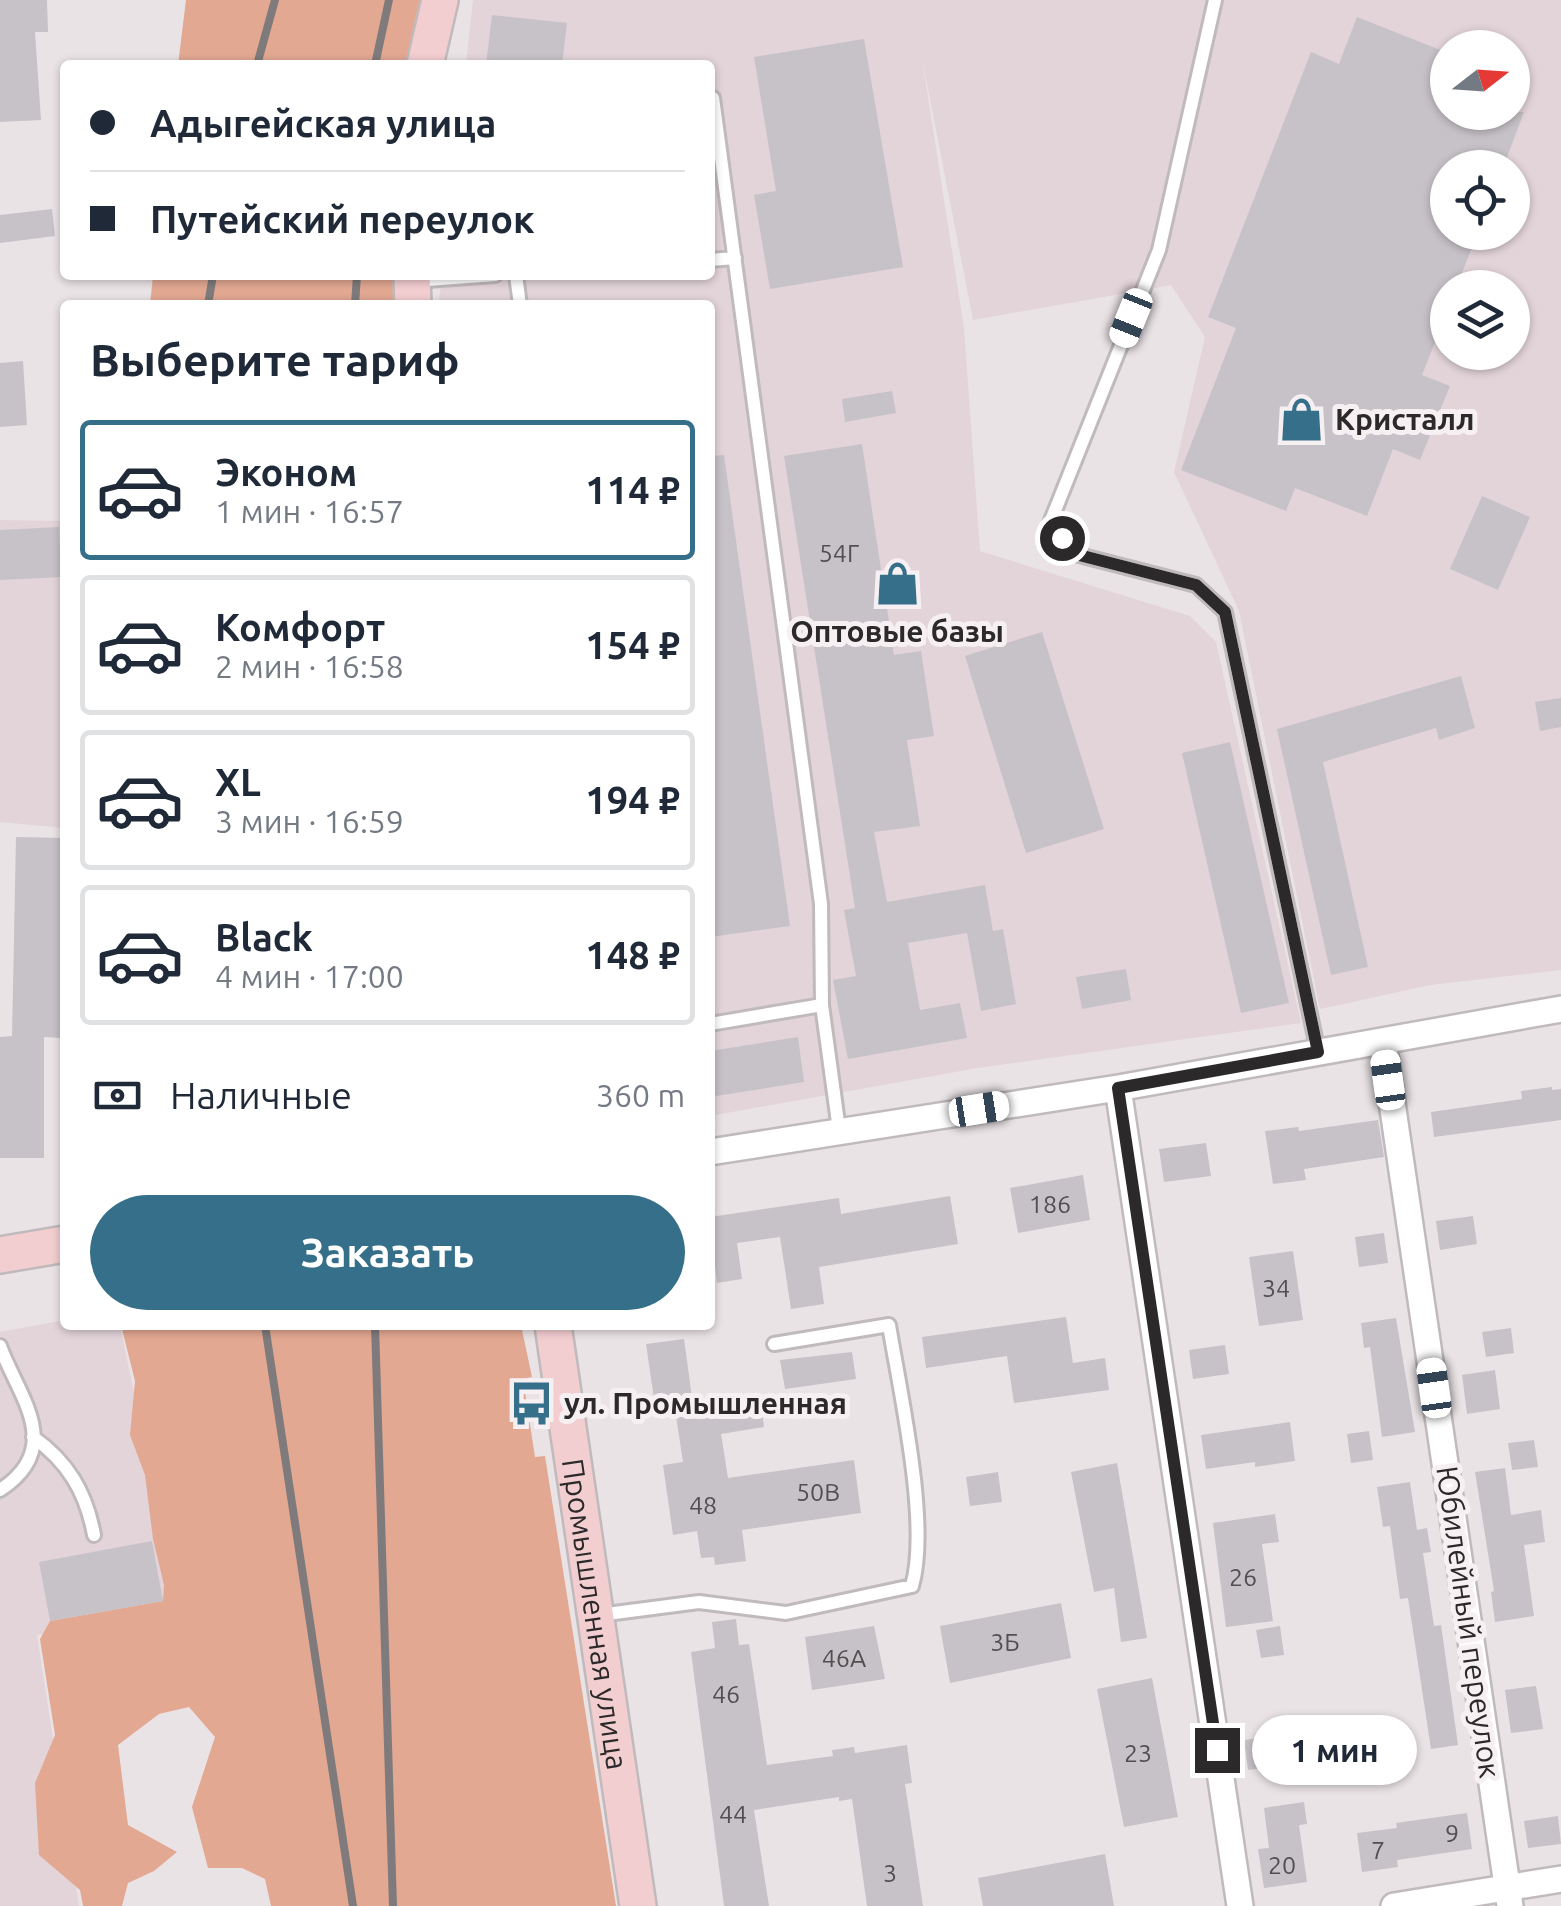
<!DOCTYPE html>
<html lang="ru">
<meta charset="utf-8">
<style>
body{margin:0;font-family:Ubuntu,sans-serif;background:#f6f6f7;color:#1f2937;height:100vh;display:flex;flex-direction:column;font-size:38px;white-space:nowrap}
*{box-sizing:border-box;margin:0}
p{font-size:32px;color:#747a83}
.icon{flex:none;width:55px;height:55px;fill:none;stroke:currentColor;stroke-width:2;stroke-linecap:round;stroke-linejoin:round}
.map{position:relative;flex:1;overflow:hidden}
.panel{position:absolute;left:60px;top:300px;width:655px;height:1030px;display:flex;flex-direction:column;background:#fff;border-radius:10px;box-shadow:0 2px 8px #0004}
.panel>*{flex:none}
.banner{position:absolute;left:60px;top:60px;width:655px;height:220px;border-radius:10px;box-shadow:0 2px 8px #0004;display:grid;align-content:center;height:220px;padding:0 30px;background:#fff}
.needle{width:65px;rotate:73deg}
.fabs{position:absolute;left:1430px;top:30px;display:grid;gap:20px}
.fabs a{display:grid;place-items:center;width:100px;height:100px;border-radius:50%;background:#fff;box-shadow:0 2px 8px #0004;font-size:50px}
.end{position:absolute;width:45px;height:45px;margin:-22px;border:12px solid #2c292a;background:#fff;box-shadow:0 0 0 5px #fff}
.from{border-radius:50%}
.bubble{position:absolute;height:70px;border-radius:35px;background:#fff;box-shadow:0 2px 8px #0004;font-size:32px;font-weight:700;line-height:70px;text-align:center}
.car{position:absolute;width:30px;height:60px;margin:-30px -15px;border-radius:12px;box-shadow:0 0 8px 2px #0007;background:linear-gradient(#fff 24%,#345 0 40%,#fff 0 76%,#345 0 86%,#fff 0)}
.banner b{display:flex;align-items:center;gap:35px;height:95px;font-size:38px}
.banner b+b{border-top:2px solid #e0e1e3}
.banner i{width:25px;height:25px;background:#1f2937}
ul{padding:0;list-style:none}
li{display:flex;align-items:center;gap:30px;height:140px;margin:0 20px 15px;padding:0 10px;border:5px solid #e0e1e3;border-radius:10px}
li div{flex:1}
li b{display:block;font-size:38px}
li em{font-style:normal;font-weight:700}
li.selected{border-color:#366f89}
li>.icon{width:90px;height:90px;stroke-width:1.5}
h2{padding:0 30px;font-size:45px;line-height:120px}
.pay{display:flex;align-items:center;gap:25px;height:110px;padding:0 30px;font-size:38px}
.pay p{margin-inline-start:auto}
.cta{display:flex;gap:20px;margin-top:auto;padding:20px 30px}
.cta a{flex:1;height:115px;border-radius:60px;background:#366f89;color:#fff;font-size:40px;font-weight:700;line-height:115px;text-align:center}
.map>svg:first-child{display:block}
.built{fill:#e3d4d9;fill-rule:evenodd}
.green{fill:#e2a892}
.building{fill:#c7c2c7}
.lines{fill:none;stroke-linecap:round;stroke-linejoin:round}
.lane-casing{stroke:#c1babc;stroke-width:18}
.street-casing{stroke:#c1babc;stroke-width:30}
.secondary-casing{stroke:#c1babc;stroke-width:40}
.lane{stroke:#fff;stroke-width:12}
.street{stroke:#fff;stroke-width:25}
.secondary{stroke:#f3ced1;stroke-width:35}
.rail{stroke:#7f7a7c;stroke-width:8}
.route{stroke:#2c292a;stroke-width:12}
.labels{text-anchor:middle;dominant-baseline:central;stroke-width:10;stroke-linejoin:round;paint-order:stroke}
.number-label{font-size:25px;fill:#534f51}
.poi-label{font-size:30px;font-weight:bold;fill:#2c292a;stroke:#f7f0f3;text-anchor:start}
.street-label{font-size:30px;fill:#2c292a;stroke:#f7f0f3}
</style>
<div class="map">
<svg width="1561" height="1906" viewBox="0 0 1561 1906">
<rect width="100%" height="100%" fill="#eae3e6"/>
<path class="built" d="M473,0h1088v970l-130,15 -111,24 -81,-398 -65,-139 31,-135 -34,-52 -198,35 -51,-262 42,270 16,223 210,65 26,26 85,381 -323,45 -268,48v-811h-271v-4l3,-26h268v-210h-244zM1448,48h64v64h-64zM1448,168h64v64h-64zM1448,288h64v64h-64z
M0,520l65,1v307l-65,-6z
M65,1320v5h55l59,288 -142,22 42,271h-79v-574z"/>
<path class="green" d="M186,0h241l-14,65h-235z
M153,275h250l1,30h-254z
M121,1325h400l11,52 -9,2 12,78 10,-1 71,450h-345l-6,-27 -23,-11h-34l-16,-61 23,-70 -26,-30 -30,7 -41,31 10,80 49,27 -23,19 -26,12 -6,23h-39l-3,-16 -41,-35 -4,-72 20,-48 -15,-96 10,-18 113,-20 1,-16 -11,-46 -8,-64 -15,-40 5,-54z"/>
<path class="building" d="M0,0h47l1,32h-13l6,88 -41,2z
M492,15l75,8 -5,42h-76z
M1357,17l91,36v59h76l-21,56h-55v64h30l-22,56h-8v22l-26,65 28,11 -30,74 -27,-11 -26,67 -72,-28 -9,23 -105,-41 55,-142 -28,-11 103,-265 28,12z
M864,39l39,228 -133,22 -16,-94 22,-4 -22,-134z
M52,209l3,27 -55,7v-28z
M23,361l4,64 -27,2v-64z
M892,391l4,22 -51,9 -3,-23z
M862,444l32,211 27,-4 13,85 -27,4 13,86 -46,6 13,70 98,-17 8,46 10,-2 13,75 -35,7 -14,-78 -59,10 12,67 40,-7 7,35 -119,21 -15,-79 23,-4 -12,-66 11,-2 -71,-452z
M724,455l66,471 -80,11v-481z
M1482,496l48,21 -32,73 -48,-21z
M59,527l2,50 -61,3v-50z
M1042,632l62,197 -78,24 -61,-197z
M1461,676l14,52 -36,12 -3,-12 -113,34 45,205 -37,8 -54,-246z
M1561,698v29l-21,4 -5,-29z
M1230,742l59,261 -48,10 -59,-260z
M16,837l49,1 -4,200 -17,-1v121h-44v-121l12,-1z
M1126,969l5,31 -49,9 -6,-32z
M798,1037l6,45 -94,15v-46z
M1552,1087v3l9,-1v31l-127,17 -3,-25 91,-13 -1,-8z
M1378,1120l6,37 -80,12 2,11 -33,4 -8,-53 33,-4 1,4z
M1206,1143l5,33 -47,6 -5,-33z
M1083,1175l7,45 -72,13 -8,-45z
M950,1196l8,48 -139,23 5,37 -33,5 -11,-72 -43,6 5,36 -25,4 -7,-66 129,-19 2,16z
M1473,1216l4,28 -37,6 -4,-29z
M1384,1233l4,30 -29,4 -4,-30z
M1293,1251l10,69 -44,6 -10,-69z
M1066,1317l7,46 32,-5 4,32 -95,13 -7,-47 -81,12 -4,-31z
M1396,1318l19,114 -33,5 -12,-90 -6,1 -3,-25z
M1511,1328l3,25 -28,4 -4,-25z
M684,1339l9,66 67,-9 4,31 -43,7 7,44 126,-18 7,53 -119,17 4,31 -31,4 -1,-8 -13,1 -4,-27 -24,4 -10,-70 20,-3 -7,-46 -19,3 -11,-75z
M1225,1345l4,29 -36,5 -4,-29z
M852,1352l4,27 -71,10 -5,-29z
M1495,1370l5,39 -33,5 -5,-39z
M1290,1422l5,39 -40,6v-5l-49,7 -5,-34z
M1369,1431l4,29 -22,3 -4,-29z
M1534,1440l4,27 -26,3 -4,-27z
M1117,1463l30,175 -26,4 -7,-54 -20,4 -23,-120z
M1505,1468l6,47 30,-5 4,32 -21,3 10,71 -39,6 -4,-30 3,-1 -19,-119z
M998,1472l4,30 -32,4 -4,-29z
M1410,1482l7,48 10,-2 4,24 -8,1 11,73 7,-1 17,120 -27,4 -23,-151 -8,1 -10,-73 -7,1 -6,-40z
M1275,1514l4,28 -17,2 11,77 -47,6 -13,-104z
M152,1541l11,60 -113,20 -11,-59z
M1061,1603l10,55 -121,25 -10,-57z
M736,1619l3,26 10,-1 18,121 66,-9 -1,-6 22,-3 1,6 52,-8 5,38 -7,1 18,122h-56l-15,-107 -13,2v-4l-85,13 15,96h-45l-33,-254 24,-4 -3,-26z
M874,1626l11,53 -73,11 -7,-53z
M1280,1626l4,29 -23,3 -5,-28z
M1152,1678l26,139 -54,10 -27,-138z
M1536,1686l7,43 -32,4 -6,-43z
M1274,1736l4,30 -30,4 -4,-30z
M1304,1802l3,22 -8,1 8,57 -43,6 -6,-39 11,-1 -5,-40z
M1467,1813l5,36 -75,11 1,7 -36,5 -5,-39 40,-5 -1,-5z
M1558,1816l3,28 -33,4 -4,-27z
M1105,1854l9,52h-131l-5,-28z"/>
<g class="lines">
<defs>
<path id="lane" d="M1215,0l-56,250 -109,273 25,31 121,31 29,27 93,440
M710,260l25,-2
M516,275l4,30
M413,281l82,-6
M822,1005l17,125
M710,1024l112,-19 -1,-101 -108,-806
M0,1346c18,50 66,101 0,144
M33,1437c35,25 53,55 61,98
M599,1615l100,-13 87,11 126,-27c18,-61 -12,-194 -23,-261l-115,19"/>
<path id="street" d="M1383,1041l127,865
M1118,1088l122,818
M710,1152l408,-64 443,-79
M1394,1906l167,-27"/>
<g id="secondary">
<path d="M425,65l15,-65"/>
<path d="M412,275l1,30"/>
<path d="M0,1255l65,-11"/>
<path id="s1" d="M553,1325l85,581"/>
</g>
</defs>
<use href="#lane" class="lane-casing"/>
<use href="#street" class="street-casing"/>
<use href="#secondary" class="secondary-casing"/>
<use href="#lane" class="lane"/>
<use href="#street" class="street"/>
<use href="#secondary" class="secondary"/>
<path class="rail" d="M257,65l18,-65
M375,65l14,-65
M208,305l5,-30
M355,305l2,-30
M265,1325l88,581
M375,1325l18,581"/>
</g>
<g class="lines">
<path class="route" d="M1062,538l13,16 121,31 29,27 93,440 -200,36 99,662"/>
</g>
<defs>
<symbol id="shop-bare" viewBox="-9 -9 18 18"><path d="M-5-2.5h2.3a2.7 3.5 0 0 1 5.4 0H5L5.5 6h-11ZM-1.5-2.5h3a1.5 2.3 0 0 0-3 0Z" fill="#366f89" stroke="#f7f0f3" stroke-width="2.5" paint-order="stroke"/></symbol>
<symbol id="bus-bare" viewBox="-9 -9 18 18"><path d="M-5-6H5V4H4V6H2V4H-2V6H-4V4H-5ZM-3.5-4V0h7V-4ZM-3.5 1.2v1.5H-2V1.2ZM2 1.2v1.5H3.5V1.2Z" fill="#366f89" stroke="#f7f0f3" stroke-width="2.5" paint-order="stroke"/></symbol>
</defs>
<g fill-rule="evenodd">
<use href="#shop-bare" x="1270" y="388" width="63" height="63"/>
<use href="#shop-bare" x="866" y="552" width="63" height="63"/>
<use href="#bus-bare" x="500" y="1372" width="63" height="63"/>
</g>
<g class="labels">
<g class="number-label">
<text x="839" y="553">54Г</text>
<text x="1050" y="1204">186</text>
<text x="1276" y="1288">34</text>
<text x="818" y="1492">50В</text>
<text x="703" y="1505">48</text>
<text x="1243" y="1577">26</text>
<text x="1005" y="1642">3Б</text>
<text x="844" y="1658">46А</text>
<text x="726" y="1694">46</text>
<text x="1138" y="1753">23</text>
<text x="733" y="1814">44</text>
<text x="1452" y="1833">9</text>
<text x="1378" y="1850">7</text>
<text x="1282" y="1865">20</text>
<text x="890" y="1873">3</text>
</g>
<g class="poi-label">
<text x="1335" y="419">Кристалл</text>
<text x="897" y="631" text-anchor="middle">Оптовые базы</text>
<text x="564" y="1403">ул. Промышленная</text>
</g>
<g class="street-label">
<text stroke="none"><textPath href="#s1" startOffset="292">Промышленная улица</textPath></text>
<text transform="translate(1469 1622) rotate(82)">Юбилейный переулок</text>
</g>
</g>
</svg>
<div class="fabs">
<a><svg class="needle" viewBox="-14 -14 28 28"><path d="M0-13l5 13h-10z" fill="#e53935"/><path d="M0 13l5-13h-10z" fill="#747a83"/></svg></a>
<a><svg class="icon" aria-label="locate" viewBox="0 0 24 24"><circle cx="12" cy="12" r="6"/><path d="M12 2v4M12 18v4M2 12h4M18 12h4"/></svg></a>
<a><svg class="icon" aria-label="layers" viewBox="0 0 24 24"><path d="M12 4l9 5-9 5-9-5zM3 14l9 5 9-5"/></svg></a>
</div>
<i class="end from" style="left:1062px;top:538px"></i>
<i class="end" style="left:1217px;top:1750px"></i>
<div class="bubble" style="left:1252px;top:1715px;width:165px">1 мин</div>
<i class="car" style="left:1131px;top:318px;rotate:202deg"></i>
<i class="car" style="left:1388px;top:1080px;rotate:352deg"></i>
<i class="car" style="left:979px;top:1109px;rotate:81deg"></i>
<i class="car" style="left:1434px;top:1388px;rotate:352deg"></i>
<div class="banner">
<b><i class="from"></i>Адыгейская улица</b>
<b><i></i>Путейский переулок</b>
</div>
<section class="panel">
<h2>Выберите тариф</h2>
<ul>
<li class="selected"><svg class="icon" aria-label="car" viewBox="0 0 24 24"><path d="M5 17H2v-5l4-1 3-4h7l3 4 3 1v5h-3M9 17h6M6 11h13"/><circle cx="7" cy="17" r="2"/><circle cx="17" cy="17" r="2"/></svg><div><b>Эконом</b><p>1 мин · 16:57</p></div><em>114 ₽</em></li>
<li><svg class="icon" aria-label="car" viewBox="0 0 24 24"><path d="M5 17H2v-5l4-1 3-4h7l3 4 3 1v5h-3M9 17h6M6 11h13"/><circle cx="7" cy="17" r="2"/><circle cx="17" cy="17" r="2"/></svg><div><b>Комфорт</b><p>2 мин · 16:58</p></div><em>154 ₽</em></li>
<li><svg class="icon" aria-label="car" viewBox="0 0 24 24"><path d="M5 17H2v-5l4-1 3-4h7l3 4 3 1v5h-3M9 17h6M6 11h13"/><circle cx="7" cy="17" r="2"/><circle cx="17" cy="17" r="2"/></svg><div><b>XL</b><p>3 мин · 16:59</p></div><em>194 ₽</em></li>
<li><svg class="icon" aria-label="car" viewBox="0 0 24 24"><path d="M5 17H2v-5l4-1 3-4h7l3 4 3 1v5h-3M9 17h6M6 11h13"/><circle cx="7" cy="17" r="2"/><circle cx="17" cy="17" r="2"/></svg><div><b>Black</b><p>4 мин · 17:00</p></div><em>148 ₽</em></li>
</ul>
<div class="pay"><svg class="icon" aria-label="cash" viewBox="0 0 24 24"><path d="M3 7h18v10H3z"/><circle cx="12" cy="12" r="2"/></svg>Наличные<p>360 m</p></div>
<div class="cta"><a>Заказать</a></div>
</section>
</div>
